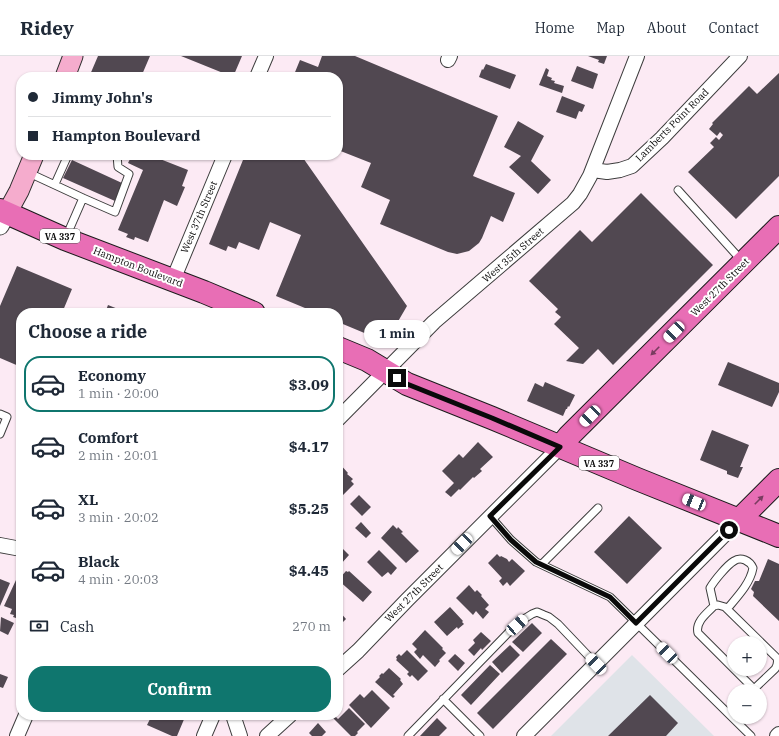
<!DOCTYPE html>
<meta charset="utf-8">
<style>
body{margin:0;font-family:"IBM Plex Serif",serif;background:#f2f2f3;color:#1f2937;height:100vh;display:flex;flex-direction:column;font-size:15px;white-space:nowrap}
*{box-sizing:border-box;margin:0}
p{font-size:13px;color:#747a83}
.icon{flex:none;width:22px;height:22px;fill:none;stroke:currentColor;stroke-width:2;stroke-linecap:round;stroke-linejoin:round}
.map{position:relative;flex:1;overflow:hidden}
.panel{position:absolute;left:16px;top:252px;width:327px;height:412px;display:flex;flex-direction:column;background:#fff;border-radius:16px;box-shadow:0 1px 3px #0004}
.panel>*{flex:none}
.top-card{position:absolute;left:16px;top:16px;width:327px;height:88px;border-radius:16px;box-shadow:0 1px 3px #0004;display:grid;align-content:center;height:88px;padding:0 12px;background:#fff}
.buttons{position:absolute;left:727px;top:580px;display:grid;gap:8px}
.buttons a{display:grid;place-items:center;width:40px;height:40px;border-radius:50%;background:#fff;box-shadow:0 1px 3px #0004;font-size:20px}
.end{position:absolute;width:18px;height:18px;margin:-9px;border:5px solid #0a0a0a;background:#fff;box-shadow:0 0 0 2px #fff}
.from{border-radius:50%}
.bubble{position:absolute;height:28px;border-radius:14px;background:#fff;box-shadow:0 1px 3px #0004;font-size:13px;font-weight:800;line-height:28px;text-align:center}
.car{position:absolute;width:12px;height:24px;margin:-12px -6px;border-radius:5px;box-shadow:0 0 3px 1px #0007;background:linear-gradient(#fff 24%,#345 0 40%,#fff 0 76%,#345 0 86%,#fff 0)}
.top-card b{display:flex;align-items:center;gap:14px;height:38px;font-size:15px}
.top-card b+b{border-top:1px solid #e0e1e3}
.top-card i{width:10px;height:10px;background:#1f2937}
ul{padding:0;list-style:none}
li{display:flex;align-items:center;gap:12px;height:56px;margin:0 8px 6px;padding:0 4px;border:2px solid transparent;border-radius:16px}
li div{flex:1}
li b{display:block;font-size:15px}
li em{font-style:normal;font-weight:800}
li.on{border-color:#0f766e}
li>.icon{width:36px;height:36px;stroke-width:1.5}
h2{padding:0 12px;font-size:18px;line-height:48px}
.pay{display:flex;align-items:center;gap:10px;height:44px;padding:0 12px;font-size:15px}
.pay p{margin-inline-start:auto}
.primary-button{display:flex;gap:8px;margin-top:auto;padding:8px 12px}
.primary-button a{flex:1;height:46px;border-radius:16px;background:#0f766e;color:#fff;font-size:16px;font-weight:800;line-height:46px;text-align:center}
header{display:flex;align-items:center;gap:24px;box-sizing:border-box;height:56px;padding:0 20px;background:#fff;border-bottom:1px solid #e0e1e3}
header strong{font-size:19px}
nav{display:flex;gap:22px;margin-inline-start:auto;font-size:14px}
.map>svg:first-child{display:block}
.industrial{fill:#dfe3e8}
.building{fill:#514851}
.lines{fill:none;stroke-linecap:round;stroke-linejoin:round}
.service-casing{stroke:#3d3d3d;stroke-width:9}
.minor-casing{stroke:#3d3d3d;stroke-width:16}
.tertiary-casing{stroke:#3d3d3d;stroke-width:19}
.secondary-casing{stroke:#2c2c2c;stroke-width:21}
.primary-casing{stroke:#1b1b1b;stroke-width:24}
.service{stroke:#fff;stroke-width:7}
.minor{stroke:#fff;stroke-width:14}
.tertiary{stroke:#fff;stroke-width:17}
.secondary{stroke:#f5accd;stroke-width:19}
.primary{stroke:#e86eb5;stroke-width:22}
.oneway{fill:#793c60}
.route{stroke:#0a0a0a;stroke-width:5}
.labels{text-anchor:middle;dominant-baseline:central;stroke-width:4;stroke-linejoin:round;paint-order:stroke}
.shield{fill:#fff;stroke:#545454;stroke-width:1}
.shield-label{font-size:9px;font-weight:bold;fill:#0a0a0a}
.street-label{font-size:10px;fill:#0a0a0a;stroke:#fff}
</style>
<header>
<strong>Ridey</strong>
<nav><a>Home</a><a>Map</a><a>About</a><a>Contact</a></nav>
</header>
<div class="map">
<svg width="779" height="680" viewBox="0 0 779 680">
<rect width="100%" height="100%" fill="#fceaf4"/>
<path class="industrial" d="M632,599l82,81h-163z"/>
<path class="building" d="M98,0h52l-9,21h-52z
M181,0h61l-9,21z
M322,0h33l143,60 -25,60 42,17 -12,29 -12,-6 -9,22 -3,5 -10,8 -12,3 -9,-2 -68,-28 10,-24 -29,-13 10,-24 -33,-13v-73h-45l7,-17 18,7z
M588,0h19l-3,8 -6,-2 1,-2z
M486,8l30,11 -6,14 -31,-12 3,-8 1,1z
M577,10l21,8 -5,15 -22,-8z
M546,12l3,2 -2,6 5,2 -1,2 4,1 -1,2 10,3 -2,7 -23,-8z
M779,17v103l-43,43 -48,-47 26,-25 -4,-4 6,-6 3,3 4,-5 -3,-3 -3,4 -8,-7 4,-5 -1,-1 37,-37 8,8z
M562,40l23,9 -3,7 -3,-1 -3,8 -20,-7z
M518,65l26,15 -13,25 20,19 -13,14 -29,-27 12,-11 -17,-9z
M132,99h29l-1,4 28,11 -6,16 3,1 -8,19 -13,-6 -16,42 -13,-5 -1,3 -8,-3 2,-3 -10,-4 25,-60 -15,-7z
M245,99h56l106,151 -21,36 -48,-20v-9h-21l-41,-17 25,-61 -31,-13 -11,28 -20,-8 -3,7 -8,-3 -2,5 -17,-7z
M72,104l50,23 -7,18 -52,-23z
M641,137l72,72 -100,100 -15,-16 -15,15 -17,-3 13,-13 -25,-24 7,-7 -6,-5 3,-3 -29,-28 51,-51 12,12z
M17,210l55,23 -10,24h-41v54l-21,-9v-52z
M108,249l20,8h-23z
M728,306l51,21v9l-7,15 -54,-22z
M545,326l30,13 -6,12 -1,-1 -1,3h-1l-3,7 -36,-15 8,-18 8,4z
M712,374l37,15 -9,22h3l-5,11 -11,-4v-3l-27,-11z
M478,386l15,15 -13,12 2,2 -8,7 -1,-1 -13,13 -1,-1 -8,8 -6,-5 9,-9 -12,-12 17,-17 4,4z
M338,406l10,11 -1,1 6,5 -2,2 3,3 -13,13 -3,-3z
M359,439l12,12 -9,9 -12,-12z
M629,460l33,32 -35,36 -33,-32z
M361,466l10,11 -5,5 -11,-10z
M393,469l4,4 1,-2 5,5 -2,1 18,18 -13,12 -25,-25z
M341,491l8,8 -8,9 -3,-4v-11z
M379,494l18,18 -6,7 -3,-3 -6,5 -15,-15z
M497,498l3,3 1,-1 6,3 2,3 3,-3 13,12 -15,15 -3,-4 -4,4 -4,-5 3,-3 -14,-15z
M768,503l11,5v57l-26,-25 1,-4 -3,-3 4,-8h4z
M346,515l2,1 1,-1 23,21 -9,10 -25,-22z
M0,523l10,4 -10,23z
M16,524l5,3v27l-3,7 -1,-1 -1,2 -3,-1 1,-2 -4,-1 2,-5 -8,-3z
M469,529l6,7 2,-2 5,5 -1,1 8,9 -4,4 4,3 -6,7 -7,-8 -3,4 -17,-17z
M450,551l13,14 -1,1 2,2 -6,5 -1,-2 -10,9 -13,-14z
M338,554l8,9 -8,8z
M1,561l13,6 -6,12 -8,-4z
M532,567l10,10 -19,19 -11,-10z
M425,574l18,18 -1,1 4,4 -7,7 1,1 -5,6 -12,-12 -3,4 -6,-7 3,-3 -5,-5z
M481,576l10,9 -9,9 -1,-2 -7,8 -6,-6 7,-7 -2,-3z
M551,583l16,15 -74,75 -16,-16z
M510,589l10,10 -18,18 -10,-11z
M407,594l21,21 -10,10 -6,-6 -2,2 -3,-3 2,-2 -13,-12 1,-1 -1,-2 3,-3 2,2z
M455,598l10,9 -7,8 -10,-10z
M490,609l10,9 -29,31 -10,-10z
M389,612l12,11 -1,1 3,4 -10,11 2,1 -2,2 -18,-16 5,-5 -1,-1 3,-3 1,1z
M0,618l8,3 -5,11 -3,-1z
M372,634l18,18 -19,20 -22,-23 11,-11 4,4z
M650,639l28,28 -12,13h-58z
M349,652l16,16 -8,8 1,1 -3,3h-4l-18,-18 2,-2 3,3z
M152,659h28l5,2 -8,19h-5l-25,-11z
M437,662l10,10 -8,8h-19z
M318,667l8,9 -4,4h-10l-3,-3z"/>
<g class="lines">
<defs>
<path id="service" d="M29,117l54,25
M55,128l13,-29
M678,134l64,71
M66,181l17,-39 32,14 14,-38 -11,-7 -1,-12
M0,358l7,3 -7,17
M490,460l21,24 25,22 74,35 141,139
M542,508l56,-56
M714,550l-4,-18c4,-7 17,-23 24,-27 7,-5 16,0 19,7 -3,16 -16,29 -26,41
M752,635l2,-2 21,-20c3,-4 3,-7 2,-11l-52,-51 -7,-2 -4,1c-7,7 -19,16 -16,27l56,56
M443,643l37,37
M408,680l102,-105 14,-12 8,-5 5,-2 7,3 5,2 9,7 38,40"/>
<path id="minor" d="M448,4l2,-4
M257,21l9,-21
M593,114l14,2 13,-2 12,-4 30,-28 78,-82
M173,224l52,-125
M338,363l96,-97 139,-119 7,-9 10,-18 47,-120
M0,489l21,4
M338,613l20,-18 49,-51 153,-153
M233,659l7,21
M17,680l9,-21
M204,680l9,-21
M267,680l23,-21
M524,680l215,-216
M777,680l2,-2"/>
<path id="tertiary" d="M0,170l7,-13"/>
<path id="secondary" d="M65,21l8,-21
M7,157l12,-22 15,-36"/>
<path id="primary" d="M0,154l65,29 139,53 50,21
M338,292l29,12 40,24 85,34 145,61 142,57
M560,391l9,-11 210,-209
M739,464l40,-40"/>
</defs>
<use href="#service" class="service-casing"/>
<use href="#minor" class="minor-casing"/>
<use href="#tertiary" class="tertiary-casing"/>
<use href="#secondary" class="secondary-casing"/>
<use href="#primary" class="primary-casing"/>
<use href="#service" class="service"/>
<use href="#minor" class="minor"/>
<use href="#tertiary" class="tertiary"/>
<use href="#secondary" class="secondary"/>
<use href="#primary" class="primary"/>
</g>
<defs><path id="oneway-solid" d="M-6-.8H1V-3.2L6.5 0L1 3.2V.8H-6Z"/></defs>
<g class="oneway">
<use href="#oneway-solid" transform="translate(655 295) rotate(135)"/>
<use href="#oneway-solid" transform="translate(759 444) rotate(-45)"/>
</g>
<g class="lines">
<path class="route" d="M397,322l10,6 85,34 68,29 -70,69 21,24 25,22 74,35 26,26 93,-93"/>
</g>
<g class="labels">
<g class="shield">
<rect x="40" y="173" width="40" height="14" rx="3"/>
<rect x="579" y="400" width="40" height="14" rx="3"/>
</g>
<g class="shield-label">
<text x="60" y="180">VA 337</text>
<text x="599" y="407">VA 337</text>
</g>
<g class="street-label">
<text transform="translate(672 69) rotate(-45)">Lamberts Point Road</text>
<text transform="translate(199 161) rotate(-67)">West 37th Street</text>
<text transform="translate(513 199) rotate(-41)">West 35th Street</text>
<text transform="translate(138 211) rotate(21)">Hampton Boulevard</text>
<text transform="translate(720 231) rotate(-45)">West 27th Street</text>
<text transform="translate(414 537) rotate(-45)">West 27th Street</text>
</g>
</g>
</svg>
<div class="buttons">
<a>+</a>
<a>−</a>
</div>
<i class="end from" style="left:729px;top:474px"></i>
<i class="end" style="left:397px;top:322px"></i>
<div class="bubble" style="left:364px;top:264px;width:66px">1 min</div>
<i class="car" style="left:674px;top:276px;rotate:225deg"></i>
<i class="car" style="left:590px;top:360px;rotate:225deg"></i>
<i class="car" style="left:694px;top:446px;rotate:292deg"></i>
<i class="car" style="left:462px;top:488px;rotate:225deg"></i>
<i class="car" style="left:517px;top:569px;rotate:48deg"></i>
<i class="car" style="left:667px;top:597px;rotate:315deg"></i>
<i class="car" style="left:596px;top:608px;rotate:316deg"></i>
<div class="top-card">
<b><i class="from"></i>Jimmy John's</b>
<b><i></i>Hampton Boulevard</b>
</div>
<section class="panel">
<h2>Choose a ride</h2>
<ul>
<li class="on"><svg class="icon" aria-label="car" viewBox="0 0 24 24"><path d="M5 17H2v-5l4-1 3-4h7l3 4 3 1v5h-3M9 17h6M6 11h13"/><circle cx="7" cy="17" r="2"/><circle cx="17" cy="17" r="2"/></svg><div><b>Economy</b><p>1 min · 20:00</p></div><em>$3.09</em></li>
<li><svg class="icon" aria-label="car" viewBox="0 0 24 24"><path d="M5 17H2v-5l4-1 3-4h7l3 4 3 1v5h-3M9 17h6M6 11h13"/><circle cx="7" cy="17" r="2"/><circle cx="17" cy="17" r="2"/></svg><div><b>Comfort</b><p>2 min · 20:01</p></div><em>$4.17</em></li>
<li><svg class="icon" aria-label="car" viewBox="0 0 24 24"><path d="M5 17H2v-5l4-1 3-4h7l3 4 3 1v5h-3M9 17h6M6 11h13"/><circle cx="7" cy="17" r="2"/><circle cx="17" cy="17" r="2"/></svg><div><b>XL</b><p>3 min · 20:02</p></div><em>$5.25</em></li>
<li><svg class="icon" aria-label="car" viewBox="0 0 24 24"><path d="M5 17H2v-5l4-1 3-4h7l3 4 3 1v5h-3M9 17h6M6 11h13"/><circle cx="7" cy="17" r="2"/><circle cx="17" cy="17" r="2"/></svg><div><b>Black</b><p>4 min · 20:03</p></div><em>$4.45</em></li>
</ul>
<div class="pay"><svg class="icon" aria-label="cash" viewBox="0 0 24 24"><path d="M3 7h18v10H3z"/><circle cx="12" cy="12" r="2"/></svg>Cash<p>270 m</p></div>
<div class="primary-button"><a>Confirm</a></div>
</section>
</div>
